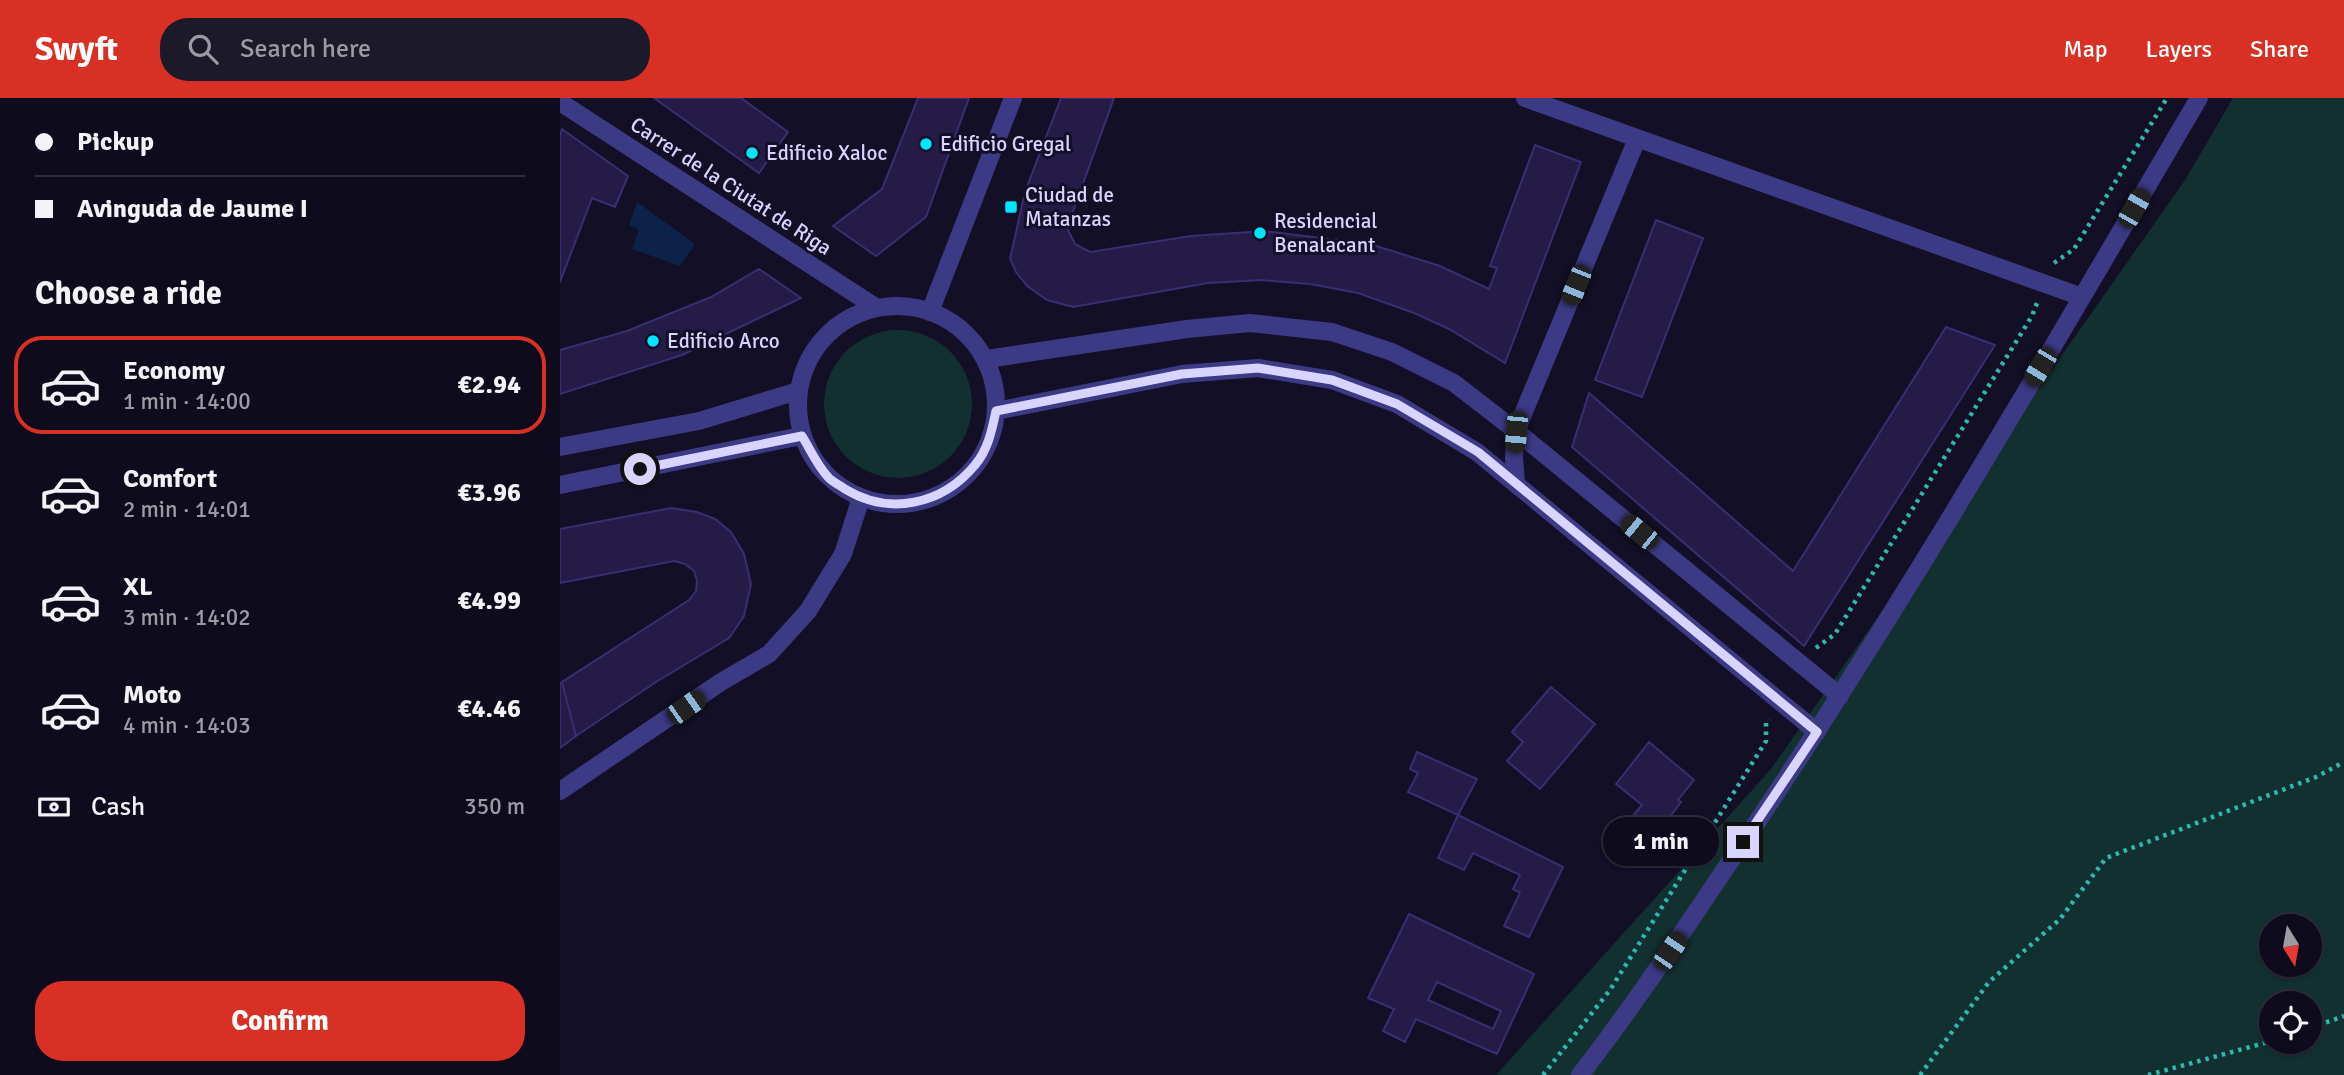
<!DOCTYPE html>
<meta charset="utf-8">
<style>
body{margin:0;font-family:Signika,sans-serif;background:#1c1929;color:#f1f3f6;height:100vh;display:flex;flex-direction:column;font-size:26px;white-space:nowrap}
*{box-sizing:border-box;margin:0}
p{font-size:23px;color:#9b9ba3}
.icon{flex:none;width:38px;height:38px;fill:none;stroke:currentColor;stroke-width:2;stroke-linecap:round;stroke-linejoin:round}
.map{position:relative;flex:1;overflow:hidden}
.sheet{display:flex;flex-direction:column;background:#0e0b1c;width:560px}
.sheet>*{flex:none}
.guide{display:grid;align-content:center;height:154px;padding:0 35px;background:#0e0b1c}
.needle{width:46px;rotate:169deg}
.buttons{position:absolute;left:1699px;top:816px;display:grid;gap:14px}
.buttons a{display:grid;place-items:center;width:63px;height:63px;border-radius:50%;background:#0e0b1c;box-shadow:0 2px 5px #0004,0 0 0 2px #2e2b3b;font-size:35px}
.end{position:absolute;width:32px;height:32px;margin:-16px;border:9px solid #d9d4ff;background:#111;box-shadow:0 0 0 4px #111}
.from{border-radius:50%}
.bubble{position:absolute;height:49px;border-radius:24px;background:#0e0b1c;box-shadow:0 2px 5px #0004,0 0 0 2px #2e2b3b;font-size:23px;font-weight:800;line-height:49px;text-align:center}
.car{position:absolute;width:21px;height:42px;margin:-21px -10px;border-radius:9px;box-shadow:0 0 5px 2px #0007;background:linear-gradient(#222 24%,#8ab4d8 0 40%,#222 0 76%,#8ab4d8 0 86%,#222 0)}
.guide b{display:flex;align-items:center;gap:24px;height:66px;font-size:26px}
.guide b+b{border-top:2px solid #2e2b3b}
.guide i{width:18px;height:18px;background:#f1f3f6}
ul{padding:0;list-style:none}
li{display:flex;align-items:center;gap:21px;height:98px;margin:0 14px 10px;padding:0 21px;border:4px solid transparent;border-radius:28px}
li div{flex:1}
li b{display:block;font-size:26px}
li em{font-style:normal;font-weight:800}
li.selected{border-color:#d93025}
li>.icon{width:63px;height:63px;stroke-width:1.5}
h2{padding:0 35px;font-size:32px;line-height:84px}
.pay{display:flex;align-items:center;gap:18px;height:77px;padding:0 35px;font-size:26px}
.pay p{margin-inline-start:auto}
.cta{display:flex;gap:14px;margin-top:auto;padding:14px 35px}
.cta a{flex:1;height:80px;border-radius:28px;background:#d93025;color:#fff;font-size:28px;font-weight:800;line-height:80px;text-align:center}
header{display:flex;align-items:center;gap:42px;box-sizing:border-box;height:98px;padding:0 35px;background:#d93025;color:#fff}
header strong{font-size:33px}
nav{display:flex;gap:38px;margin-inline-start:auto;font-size:24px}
.search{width:490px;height:63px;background:#1c1929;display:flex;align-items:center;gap:18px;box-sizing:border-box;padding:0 24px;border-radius:28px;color:#9b9ba3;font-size:26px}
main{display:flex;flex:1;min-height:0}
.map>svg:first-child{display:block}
.green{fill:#12302f;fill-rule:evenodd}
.water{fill:#0c2248}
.building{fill:#241b47;stroke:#3b2d73;stroke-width:2;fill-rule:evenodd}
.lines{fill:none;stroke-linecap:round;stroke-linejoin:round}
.path{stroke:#2fb8b0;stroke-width:4.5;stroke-dasharray:3.5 5;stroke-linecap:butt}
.minor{stroke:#3d3a85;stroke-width:18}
.route{stroke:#d9d4ff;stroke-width:9}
.poi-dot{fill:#00e5ff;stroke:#130f26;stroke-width:2.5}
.labels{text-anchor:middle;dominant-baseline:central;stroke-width:6;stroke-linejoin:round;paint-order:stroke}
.poi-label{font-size:21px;fill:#d9d4ff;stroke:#130f26;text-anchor:start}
.street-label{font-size:21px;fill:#d9d4ff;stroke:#130f26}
</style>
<header>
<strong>Swyft</strong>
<div class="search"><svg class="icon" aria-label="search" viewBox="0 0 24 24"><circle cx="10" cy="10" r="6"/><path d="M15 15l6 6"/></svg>Search here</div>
<nav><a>Map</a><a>Layers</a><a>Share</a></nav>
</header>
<main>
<section class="sheet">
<div class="guide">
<b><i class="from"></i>Pickup</b>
<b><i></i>Avinguda de Jaume I</b>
</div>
<h2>Choose a ride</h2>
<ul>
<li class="selected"><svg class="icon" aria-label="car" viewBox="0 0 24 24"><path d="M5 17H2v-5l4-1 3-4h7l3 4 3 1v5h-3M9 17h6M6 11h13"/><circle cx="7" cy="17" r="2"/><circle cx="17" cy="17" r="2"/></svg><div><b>Economy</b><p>1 min · 14:00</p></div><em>€2.94</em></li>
<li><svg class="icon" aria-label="car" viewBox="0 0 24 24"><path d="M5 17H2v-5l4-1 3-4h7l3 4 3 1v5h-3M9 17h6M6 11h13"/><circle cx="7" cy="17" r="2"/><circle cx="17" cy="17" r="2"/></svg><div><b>Comfort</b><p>2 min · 14:01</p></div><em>€3.96</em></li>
<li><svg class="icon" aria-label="car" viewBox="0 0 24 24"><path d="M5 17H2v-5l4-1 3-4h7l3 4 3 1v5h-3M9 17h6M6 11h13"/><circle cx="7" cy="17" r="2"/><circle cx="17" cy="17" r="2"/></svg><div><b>XL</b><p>3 min · 14:02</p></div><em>€4.99</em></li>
<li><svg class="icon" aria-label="car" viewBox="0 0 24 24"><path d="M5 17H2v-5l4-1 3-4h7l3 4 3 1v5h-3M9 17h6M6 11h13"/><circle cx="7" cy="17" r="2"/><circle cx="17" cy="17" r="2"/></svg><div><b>Moto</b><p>4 min · 14:03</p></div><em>€4.46</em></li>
</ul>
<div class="pay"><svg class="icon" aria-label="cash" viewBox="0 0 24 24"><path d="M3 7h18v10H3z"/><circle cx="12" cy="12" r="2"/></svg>Cash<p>350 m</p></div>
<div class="cta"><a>Confirm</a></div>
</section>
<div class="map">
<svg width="1784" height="977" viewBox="0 0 1784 977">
<rect width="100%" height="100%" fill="#130f26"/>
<path class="green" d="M1673,0h111v977h-848l275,-306 414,-589zM1712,828h38v38h-38zM1712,905h38v38h-38z
M264 306a74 74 0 1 1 148 0a74 74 0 1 1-148 0Z"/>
<path class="water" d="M77,104l58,42 -15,22 -48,-17 7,-19 -10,-5z"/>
<path class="building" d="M94,0h87l47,34 -29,41z
M358,0h51l-43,119 -50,39 -43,-30 49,-37z
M501,0h53l-47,130 8,16 15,8 101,-16 73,-5 106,13 70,22 49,23 8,-21 -7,-2 45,-121 46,17 -76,201 -56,-34 -35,-16 -56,-20 -48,-9 -49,-4 -53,3 -135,24 -26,-7 -20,-14 -11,-14 -6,-13 15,-67z
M2,31l66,47 -13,31 -23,-9 -32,84v-147z
M1096,122l47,18 -61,159 -47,-17z
M199,171l42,29 -119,57 -122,39v-44l67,-19 84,-34z
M1386,229l49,18 -191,301 -232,-199 17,-54 204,178z
M111,410l26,4 18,7 16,13 13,22 7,30 -7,32 -15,22 -73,44 -80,54 -14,-54 127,-82 7,-9 1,-10 -3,-10 -9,-7 -11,-3 -114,22v-54z
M2,584l14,54 -16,12v-64z
M991,589l44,37 -55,65 -33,-28 16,-19 -11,-10z
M1089,644l45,38 -16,20 3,2 -12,16 -2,-2 -4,3 8,8 -23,26 -24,-20 11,-13 -3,-3 10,-12 -26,-21z
M857,654l60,27 -19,36 -50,-23 10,-19 -8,-4z
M898,717l105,52 -34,70 -25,-11 16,-33 -7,-4 7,-14 -47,-22 -9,17 -26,-12z
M849,816l125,60 -37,80 -81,-35 -11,23 -22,-11 11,-22 -26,-11zM877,884l64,29 -8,18 -65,-29z"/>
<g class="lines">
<path class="path" d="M1494,165l20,-14 93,-151
M1256,550l19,-14 197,-318 5,-13
M1750,930l34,-12
M983,977l67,-85 156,-249v-18l3,-4
M1360,977l69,-93 71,-63 46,-61 210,-81 28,-15
M1588,977l124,-34"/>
<path class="minor" d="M965,0l557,199
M0,4l317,206
M238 307a99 99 0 1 1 198 0a99 99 0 1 1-198 0Z
M370,214l83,-214
M427,261l200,-30 63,-6 82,9 60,20 62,31 62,48 324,265
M436,313l186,-37 76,-6 74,12 65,24 80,48 340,280
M0,349l139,-26 99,-30
M956,385l-2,-25 2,-27 121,-292
M0,387l241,-49
M0,693l161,-109 48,-28 39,-43 35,-57 18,-56
M1020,977c60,-77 112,-158 167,-238 161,-240 306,-490 452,-739"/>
</g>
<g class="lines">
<path class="route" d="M80,371l162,-33c8,13 15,29 26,41 4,5 12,8 17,12 44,27 97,16 130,-24 13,-15 17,-35 21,-54l186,-37 76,-6 74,12 65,24 81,48 339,280 -74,110"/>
</g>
<g class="poi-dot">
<circle cx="366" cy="46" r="7"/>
<circle cx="192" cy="55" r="7"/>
<rect x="444" y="102" width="14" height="14" rx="3.5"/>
<circle cx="700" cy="135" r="7"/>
<circle cx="93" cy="243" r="7"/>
</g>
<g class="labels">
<g class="poi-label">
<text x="380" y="46">Edificio Gregal</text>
<text x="206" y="55">Edificio Xaloc</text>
<text x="465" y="97">Ciudad de<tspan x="465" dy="24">Matanzas</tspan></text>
<text x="714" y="123">Residencial<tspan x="714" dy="24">Benalacant</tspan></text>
<text x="107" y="243">Edificio Arco</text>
</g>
<g class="street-label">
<text transform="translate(171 88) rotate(33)">Carrer de la Ciutat de Riga</text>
</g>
</g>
</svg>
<div class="buttons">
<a><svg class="needle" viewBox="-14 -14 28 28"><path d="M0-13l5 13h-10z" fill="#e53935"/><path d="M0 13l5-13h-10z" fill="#9b9ba3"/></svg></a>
<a><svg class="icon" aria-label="locate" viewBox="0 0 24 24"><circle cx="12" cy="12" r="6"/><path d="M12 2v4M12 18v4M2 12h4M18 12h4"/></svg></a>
</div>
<i class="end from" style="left:80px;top:371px"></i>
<i class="end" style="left:1183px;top:744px"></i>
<div class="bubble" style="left:1043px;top:719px;width:116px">1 min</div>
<i class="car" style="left:1574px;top:110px;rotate:30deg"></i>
<i class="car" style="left:1016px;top:187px;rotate:202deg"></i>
<i class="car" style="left:1480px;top:269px;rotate:211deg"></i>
<i class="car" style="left:956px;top:334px;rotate:185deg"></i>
<i class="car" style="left:1079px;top:434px;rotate:309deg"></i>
<i class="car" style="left:126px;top:609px;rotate:55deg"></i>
<i class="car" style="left:1110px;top:853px;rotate:34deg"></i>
</div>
</main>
